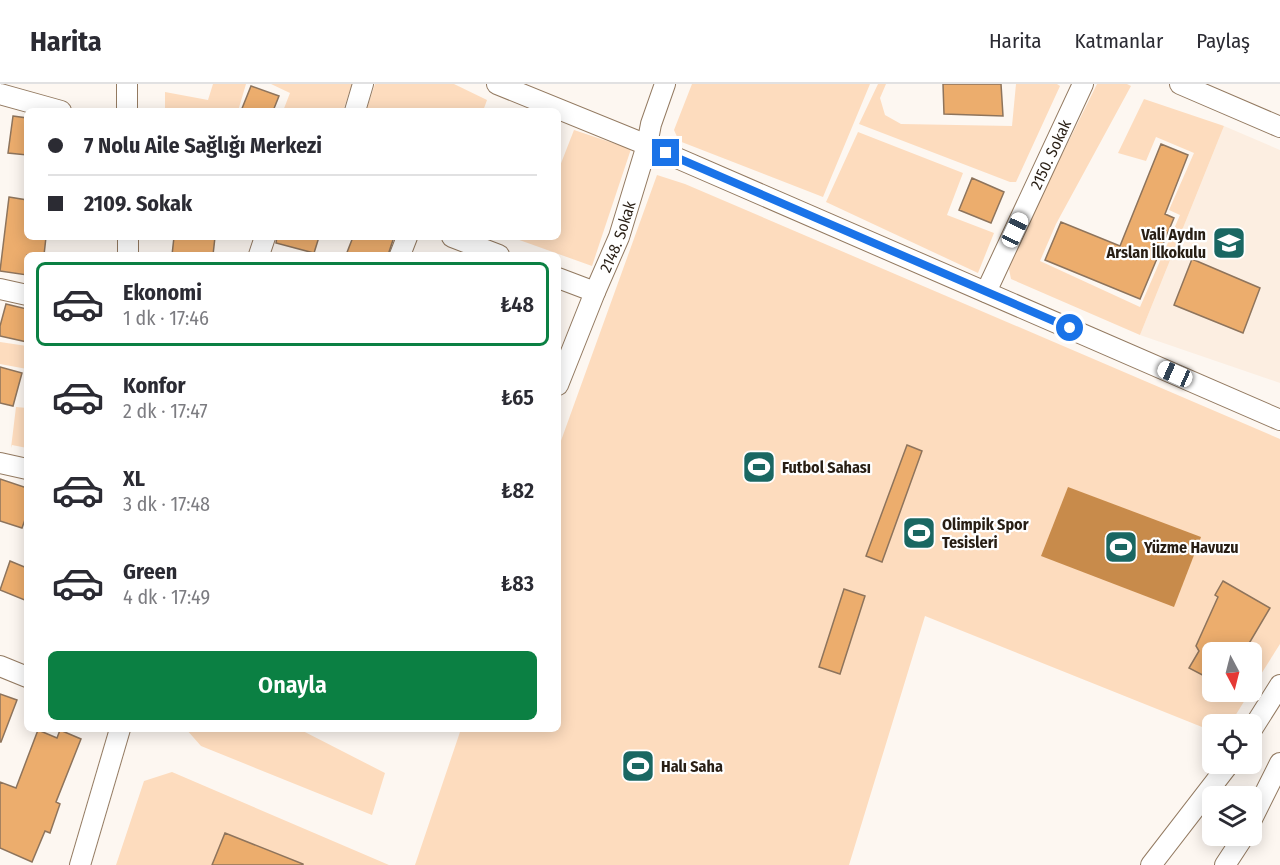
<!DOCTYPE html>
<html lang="tr">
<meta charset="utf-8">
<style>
body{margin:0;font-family:"Fira Sans Condensed",sans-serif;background:#f7f7f7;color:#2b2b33;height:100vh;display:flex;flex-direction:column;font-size:22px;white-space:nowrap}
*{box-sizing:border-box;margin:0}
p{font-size:20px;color:#7c7c81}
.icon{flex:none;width:33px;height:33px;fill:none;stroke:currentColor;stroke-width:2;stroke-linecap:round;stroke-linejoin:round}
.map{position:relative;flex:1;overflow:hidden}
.details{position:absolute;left:24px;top:168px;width:537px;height:480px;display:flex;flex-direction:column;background:#fff;border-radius:9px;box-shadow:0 3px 15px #0003}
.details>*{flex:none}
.hud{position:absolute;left:24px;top:24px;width:537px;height:132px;border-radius:9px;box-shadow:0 3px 15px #0003;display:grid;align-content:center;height:132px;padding:0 24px;background:#fff}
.needle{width:39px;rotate:173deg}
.fabs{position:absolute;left:1202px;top:558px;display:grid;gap:12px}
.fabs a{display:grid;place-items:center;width:60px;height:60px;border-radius:9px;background:#fff;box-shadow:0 3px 15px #0003;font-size:30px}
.end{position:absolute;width:27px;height:27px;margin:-14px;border:8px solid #1a73e8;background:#fff;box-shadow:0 0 0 3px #fff}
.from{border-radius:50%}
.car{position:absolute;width:18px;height:36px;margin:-18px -9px;border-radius:8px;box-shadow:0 0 4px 2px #0007;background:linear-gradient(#fff 24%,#345 0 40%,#fff 0 76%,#345 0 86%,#fff 0)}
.hud b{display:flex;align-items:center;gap:21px;height:57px;font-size:22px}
.hud b+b{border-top:2px solid #e1e1e2}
.hud i{width:15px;height:15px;background:#2b2b33}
ul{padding:10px 0 0;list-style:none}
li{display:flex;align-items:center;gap:18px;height:84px;margin:0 12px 9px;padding:0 12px;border:3px solid transparent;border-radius:9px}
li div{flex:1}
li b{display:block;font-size:22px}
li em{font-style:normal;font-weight:600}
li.current{border-color:#0b8043}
li>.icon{width:54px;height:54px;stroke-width:1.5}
.primary-button{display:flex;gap:12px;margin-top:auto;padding:12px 24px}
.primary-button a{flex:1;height:69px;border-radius:9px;background:#0b8043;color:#fff;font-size:24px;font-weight:600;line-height:69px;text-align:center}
header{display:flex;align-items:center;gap:36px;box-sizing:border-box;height:84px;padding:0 30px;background:#fff;border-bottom:2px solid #e1e1e2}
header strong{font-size:28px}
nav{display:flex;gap:33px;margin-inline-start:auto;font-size:21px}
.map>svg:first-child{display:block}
.built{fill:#fceee1}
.green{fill:#fddcbe}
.water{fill:#c88b4b}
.building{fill:#ecad6d;stroke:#8e745c;stroke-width:1.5}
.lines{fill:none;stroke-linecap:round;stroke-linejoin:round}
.minor-casing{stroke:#937a61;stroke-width:22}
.minor{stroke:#fff;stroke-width:20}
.route{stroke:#1a73e8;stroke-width:8}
.labels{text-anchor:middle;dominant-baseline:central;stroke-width:4.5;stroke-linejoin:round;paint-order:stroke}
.street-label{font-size:16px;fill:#281e14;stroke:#fff}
.poi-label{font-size:16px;font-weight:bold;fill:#281e14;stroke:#fff;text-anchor:start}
</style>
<header>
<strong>Harita</strong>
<nav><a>Harita</a><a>Katmanlar</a><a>Paylaş</a></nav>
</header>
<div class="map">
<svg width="1280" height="781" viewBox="0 0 1280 781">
<rect width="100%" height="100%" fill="#fdf7f1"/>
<path class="built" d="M1224,42l56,24v233l-140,-48z"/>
<path class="green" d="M213,0h33l-8,27h-73v-19l43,8z
M271,0h81l-9,27h-60l7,-18z
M375,0h79l33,16 -4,11h-117z
M692,0h178l-47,113 -144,-56 -5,-11z
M878,0h8l-6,14 5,17 16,9 111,2 4,-42h41l3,2 -44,96h-6l-151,-58z
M1097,0h30l4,2 -75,138 -16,37 100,46 40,-92 -11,-5 25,-57 -38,-16 -10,24 -28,-8 26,-54 80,27 -84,209 -129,-56 -3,-15z
M574,46l57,19 -39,117 -81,-29h47v-66z
M858,48l105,41 -16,42 47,18 -16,40 -152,-71z
M657,91l28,9 595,255v205l-29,46v-38h-39v40h38l-20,32h-18v7l-287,-115 -76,249h-434l46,-136h97v-280z
M0,258l27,4v23l-27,-5z
M16,323l11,1v40l-15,-3 -1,3z
M186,645h113l86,44 -13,42 -171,-69z
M172,688l217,93h-273l28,-84z"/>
<path class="water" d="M1068,403l133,50 -27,70 -133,-51z"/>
<path class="building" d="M943,0h58l2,32 -59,-2z
M251,2l28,10 -6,15h-32z
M13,32l14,2v37l-19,-2z
M1161,60l27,11 -23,59 9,4 -34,81 -95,-39 16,-38 59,24z
M972,94l32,14 -13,31 -32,-13z
M9,113l18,3v37h19l-2,18h-17v20l-27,-4z
M174,153h41l-2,18h-41z
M277,153h42l-5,16 -38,-10z
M353,153h41l-6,18h-42z
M1192,175l68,29 -17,45 -69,-28z
M6,220l21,5v33l-27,-6v-10z
M0,283l22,6 -9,33 -13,-3z
M907,361l15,6 -40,111 -16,-6z
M0,395l27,9v26l-5,14 -22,-7z
M10,477l17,7v33l-27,-11z
M1223,497l47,27 -26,44h-32v28l-23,-12 10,-17 -3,-5 22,-49 -3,-2z
M844,505l21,7 -25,78 -21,-7z
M0,610l17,6 -16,42h-1z
M38,646l19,8 3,-8 21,9 -25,63 4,2 -10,29 -5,-2 -13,31 -32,-14v-66l16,6z
M225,749l78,31v1h-91z"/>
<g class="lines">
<defs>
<g id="minor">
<path d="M127,0v27"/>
<path d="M497,0l150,61 633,275"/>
<path d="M1180,0l100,43"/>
<path d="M0,10l61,17"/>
<path d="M355,27l8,-27"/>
<path d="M128,153v18"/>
<path d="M452,153l47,18"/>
<path d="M259,171l6,-18"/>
<path d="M400,171l7,-18"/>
<path d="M558,194l37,14"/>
<path d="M0,205l27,6"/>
<path id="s1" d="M986,208l97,-208"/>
<path id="s2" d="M558,301l37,-93 24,-55 28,-92 4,-21 14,-40"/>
<path d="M0,379l27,6"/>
<path d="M0,582l27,11"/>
<path d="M1251,647l29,-46"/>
<path d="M1251,737l29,-58"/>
<path d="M80,781l40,-136"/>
<path d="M1151,781l78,-101"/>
<path d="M1225,781l19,-29"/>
</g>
</defs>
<use href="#minor" class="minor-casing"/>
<use href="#minor" class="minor"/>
</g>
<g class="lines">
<path class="route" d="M666,69l404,175"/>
</g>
<defs>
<symbol id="school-square" viewBox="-11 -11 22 22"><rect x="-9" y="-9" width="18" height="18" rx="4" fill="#1a6762" stroke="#fff"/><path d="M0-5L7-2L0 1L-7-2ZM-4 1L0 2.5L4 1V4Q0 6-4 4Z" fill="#fff"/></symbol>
<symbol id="stadium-square" viewBox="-11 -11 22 22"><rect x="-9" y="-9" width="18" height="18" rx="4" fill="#1a6762" stroke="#fff"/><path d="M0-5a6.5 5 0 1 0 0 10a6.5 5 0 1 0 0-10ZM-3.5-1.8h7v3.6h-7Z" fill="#fff"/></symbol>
</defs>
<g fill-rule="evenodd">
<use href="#school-square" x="1210" y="140" width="38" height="38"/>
<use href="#stadium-square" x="740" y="364" width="38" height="38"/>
<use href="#stadium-square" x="900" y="430" width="38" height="38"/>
<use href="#stadium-square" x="1102" y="444" width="38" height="38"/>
<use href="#stadium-square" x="619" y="663" width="38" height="38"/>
</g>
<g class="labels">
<g class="street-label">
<text stroke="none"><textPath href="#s1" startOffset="152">2150. Sokak</textPath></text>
<text stroke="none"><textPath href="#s2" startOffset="160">2148. Sokak</textPath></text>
</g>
<g class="poi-label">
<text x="1206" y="150" text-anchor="end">Vali Aydın<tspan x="1206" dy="18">Arslan İlkokulu</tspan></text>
<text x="782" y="383">Futbol Sahası</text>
<text x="942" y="440">Olimpik Spor<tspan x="942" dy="18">Tesisleri</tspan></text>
<text x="1144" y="463">Yüzme Havuzu</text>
<text x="661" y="682">Halı Saha</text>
</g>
</g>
</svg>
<div class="fabs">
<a><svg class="needle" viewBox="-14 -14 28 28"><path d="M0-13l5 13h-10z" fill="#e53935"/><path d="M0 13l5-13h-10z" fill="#7c7c81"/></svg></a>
<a><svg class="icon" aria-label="locate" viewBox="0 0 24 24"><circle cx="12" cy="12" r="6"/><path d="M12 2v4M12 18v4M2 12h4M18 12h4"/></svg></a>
<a><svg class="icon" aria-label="layers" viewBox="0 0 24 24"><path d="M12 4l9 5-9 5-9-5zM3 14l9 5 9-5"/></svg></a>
</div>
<i class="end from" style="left:1070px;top:244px"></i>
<i class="end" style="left:666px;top:69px"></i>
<i class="car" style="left:1015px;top:146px;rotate:25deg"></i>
<i class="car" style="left:1175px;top:290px;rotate:294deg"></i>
<div class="hud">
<b><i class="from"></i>7 Nolu Aile Sağlığı Merkezi</b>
<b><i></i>2109. Sokak</b>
</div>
<section class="details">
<ul>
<li class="current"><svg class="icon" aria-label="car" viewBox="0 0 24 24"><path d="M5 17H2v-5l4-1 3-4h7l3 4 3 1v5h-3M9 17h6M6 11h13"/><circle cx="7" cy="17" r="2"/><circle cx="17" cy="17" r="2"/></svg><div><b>Ekonomi</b><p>1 dk · 17:46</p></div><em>₺48</em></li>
<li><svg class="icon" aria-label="car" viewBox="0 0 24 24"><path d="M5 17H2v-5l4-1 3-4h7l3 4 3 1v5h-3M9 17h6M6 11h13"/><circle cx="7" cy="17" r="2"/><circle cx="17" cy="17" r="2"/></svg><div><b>Konfor</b><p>2 dk · 17:47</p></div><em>₺65</em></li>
<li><svg class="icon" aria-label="car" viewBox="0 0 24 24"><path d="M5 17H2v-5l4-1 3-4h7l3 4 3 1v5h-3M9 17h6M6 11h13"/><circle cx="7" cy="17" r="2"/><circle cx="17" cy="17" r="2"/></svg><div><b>XL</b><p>3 dk · 17:48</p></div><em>₺82</em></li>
<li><svg class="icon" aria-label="car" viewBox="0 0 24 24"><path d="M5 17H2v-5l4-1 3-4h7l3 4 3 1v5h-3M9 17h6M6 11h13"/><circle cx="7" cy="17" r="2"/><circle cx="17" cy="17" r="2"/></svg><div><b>Green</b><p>4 dk · 17:49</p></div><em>₺83</em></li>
</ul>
<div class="primary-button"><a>Onayla</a></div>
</section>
</div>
